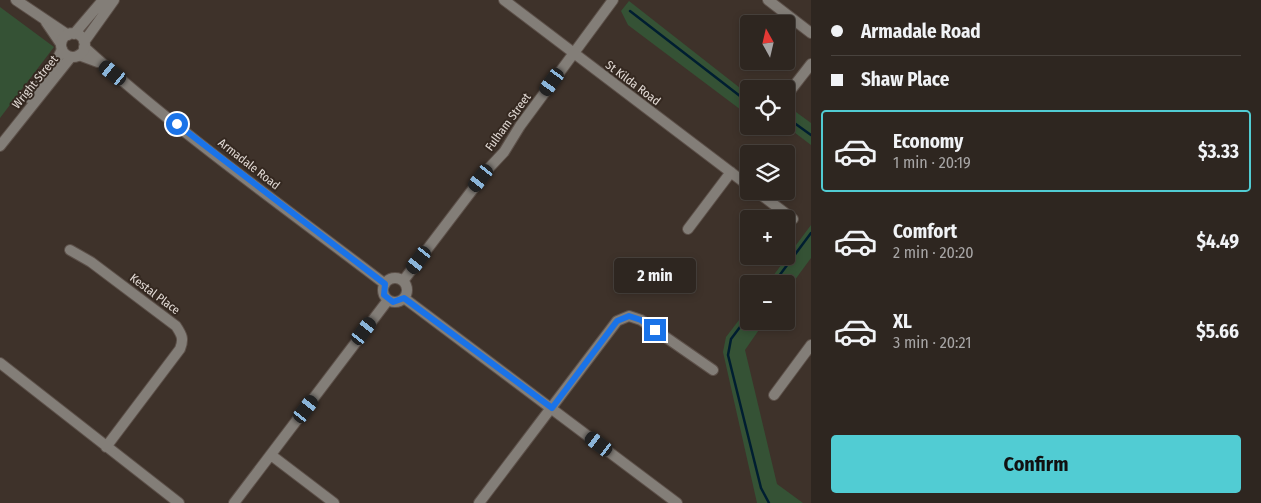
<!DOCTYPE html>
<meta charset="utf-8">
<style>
body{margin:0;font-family:"Fira Sans Condensed",sans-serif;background:#3a322d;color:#f1f3f6;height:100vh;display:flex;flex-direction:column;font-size:19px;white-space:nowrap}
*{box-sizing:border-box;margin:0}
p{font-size:16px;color:#a7a5a5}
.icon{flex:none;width:28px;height:28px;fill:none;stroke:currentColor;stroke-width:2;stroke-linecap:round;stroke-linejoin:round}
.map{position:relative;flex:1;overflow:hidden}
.details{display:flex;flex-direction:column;background:#2e2620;width:450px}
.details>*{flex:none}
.banner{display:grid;align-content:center;height:110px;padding:0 20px;background:#2e2620}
.needle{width:32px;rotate:352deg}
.tools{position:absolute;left:740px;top:15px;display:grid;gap:10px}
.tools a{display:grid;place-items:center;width:55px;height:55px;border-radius:5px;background:#2e2620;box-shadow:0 2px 8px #0003,0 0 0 1px #49433e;font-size:25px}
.end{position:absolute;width:22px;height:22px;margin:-11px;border:6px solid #1a73e8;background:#fff;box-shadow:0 0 0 2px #fff}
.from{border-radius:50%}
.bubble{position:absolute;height:35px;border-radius:5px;background:#2e2620;box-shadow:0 2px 8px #0003,0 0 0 1px #49433e;font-size:16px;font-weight:700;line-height:35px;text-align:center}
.car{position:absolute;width:15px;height:30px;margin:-15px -8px;border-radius:6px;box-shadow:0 0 4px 1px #0007;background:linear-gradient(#222 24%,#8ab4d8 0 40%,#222 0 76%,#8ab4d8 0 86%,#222 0)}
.banner b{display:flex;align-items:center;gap:18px;height:48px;font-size:19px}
.banner b+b{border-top:1px solid #49433e}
.banner i{width:12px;height:12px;background:#f1f3f6}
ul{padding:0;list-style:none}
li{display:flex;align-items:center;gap:15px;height:82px;margin:0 10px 8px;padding:0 10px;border:2px solid transparent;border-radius:5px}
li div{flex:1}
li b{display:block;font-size:19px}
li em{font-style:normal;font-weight:700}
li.current{border-color:#51ccd3}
li>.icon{width:45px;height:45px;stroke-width:1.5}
.action{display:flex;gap:10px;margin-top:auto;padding:10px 20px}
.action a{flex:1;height:58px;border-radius:5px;background:#51ccd3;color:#111;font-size:20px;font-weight:700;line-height:58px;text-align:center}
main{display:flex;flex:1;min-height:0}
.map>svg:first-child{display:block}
.green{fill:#355235}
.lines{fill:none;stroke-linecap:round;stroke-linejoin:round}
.stream{stroke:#001e31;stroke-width:2.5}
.minor-casing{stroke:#5c5049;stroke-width:12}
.tertiary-casing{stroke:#5c5049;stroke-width:12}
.minor{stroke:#837e78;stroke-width:10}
.tertiary{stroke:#837e78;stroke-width:10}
.route{stroke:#1a73e8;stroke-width:6}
.labels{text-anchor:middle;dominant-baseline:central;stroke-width:4;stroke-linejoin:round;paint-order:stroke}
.street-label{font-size:12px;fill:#e2dad5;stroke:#342820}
</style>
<main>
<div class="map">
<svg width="811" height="503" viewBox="0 0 811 503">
<rect width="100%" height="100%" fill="#3e322a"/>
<path class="green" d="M629,1l120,94v21l-121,-91 -7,-14z
M0,7l54,40 -54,71z
M786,111l10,1 15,11v22l-25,-19z
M811,225v33l-25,34v-8h-19z
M749,307v14h16l-20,29 32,134 26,19h-46l-34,-151 3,-15z"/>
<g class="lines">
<path class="stream" d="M630,11l119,92
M786,117l25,18
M773,284l38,-51
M749,315l-18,24 -3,16 33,133 8,15"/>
<defs>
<path id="minor" d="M16,0l52,35
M504,0l245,186
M768,0l43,33
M46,22l15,22
M84,47c94,85 200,160 301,237
M79,55l19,7
M790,91l21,-27
M756,191l37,28
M688,229l43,-57
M70,250l21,12 85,64c6,9 8,13 4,23l-74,98
M383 290a12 12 0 1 1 24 0a12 12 0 1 1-24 0Z
M403,281l86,-113 15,-16 16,-26 93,-126
M404,298l273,205
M0,363l179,140
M774,395l37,-50
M271,455l63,48
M234,503l154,-203
M479,503l138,-182 12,-5 12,4 72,50"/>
<path id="tertiary" d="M61 45a12 12 0 1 1 24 0a12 12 0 1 1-24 0Z
M74,34l29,-34
M84,42l30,-42
M29,98l26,-34 7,-15
M0,146l71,-89"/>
</defs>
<use href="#minor" class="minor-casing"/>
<use href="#tertiary" class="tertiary-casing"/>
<use href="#minor" class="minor"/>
<use href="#tertiary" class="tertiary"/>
</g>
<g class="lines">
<path class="route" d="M177,124l208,160 -1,11 9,7 11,-4 148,110 65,-87 12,-5 12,4 14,10"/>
</g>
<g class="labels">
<g class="street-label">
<text transform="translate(35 82) rotate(-51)">Wright Street</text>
<text transform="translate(633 83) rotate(37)">St Kilda Road</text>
<text transform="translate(508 122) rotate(-54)">Fulham Street</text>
<text transform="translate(249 164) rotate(38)">Armadale Road</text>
<text transform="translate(155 294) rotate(37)">Kestal Place</text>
</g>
</g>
</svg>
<div class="tools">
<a><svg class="needle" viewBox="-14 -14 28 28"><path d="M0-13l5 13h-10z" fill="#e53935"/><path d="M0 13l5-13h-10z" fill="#a7a5a5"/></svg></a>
<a><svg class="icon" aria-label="locate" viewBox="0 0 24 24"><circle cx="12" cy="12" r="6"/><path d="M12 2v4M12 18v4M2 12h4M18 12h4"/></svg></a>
<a><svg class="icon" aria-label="layers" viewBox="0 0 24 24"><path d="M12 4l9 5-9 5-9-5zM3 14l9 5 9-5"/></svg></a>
<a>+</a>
<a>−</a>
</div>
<i class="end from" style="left:177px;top:124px"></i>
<i class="end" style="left:655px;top:330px"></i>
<div class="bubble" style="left:614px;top:258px;width:82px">2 min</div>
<i class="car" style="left:113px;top:73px;rotate:309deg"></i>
<i class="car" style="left:552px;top:82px;rotate:216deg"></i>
<i class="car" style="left:481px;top:178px;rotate:217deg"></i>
<i class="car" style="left:419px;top:260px;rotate:217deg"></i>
<i class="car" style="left:364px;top:331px;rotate:37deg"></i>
<i class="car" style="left:306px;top:409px;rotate:37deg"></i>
<i class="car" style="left:599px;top:444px;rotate:307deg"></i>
</div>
<section class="details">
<div class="banner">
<b><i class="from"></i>Armadale Road</b>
<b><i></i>Shaw Place</b>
</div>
<ul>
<li class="current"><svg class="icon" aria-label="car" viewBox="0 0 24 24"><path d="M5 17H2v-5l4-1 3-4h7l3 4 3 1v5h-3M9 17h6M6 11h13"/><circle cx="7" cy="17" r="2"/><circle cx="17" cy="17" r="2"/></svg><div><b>Economy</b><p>1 min · 20:19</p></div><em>$3.33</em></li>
<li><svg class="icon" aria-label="car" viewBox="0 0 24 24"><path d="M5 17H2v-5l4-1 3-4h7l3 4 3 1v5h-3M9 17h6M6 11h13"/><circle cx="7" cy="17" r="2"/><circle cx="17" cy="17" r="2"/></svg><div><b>Comfort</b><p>2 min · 20:20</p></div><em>$4.49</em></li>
<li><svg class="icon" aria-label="car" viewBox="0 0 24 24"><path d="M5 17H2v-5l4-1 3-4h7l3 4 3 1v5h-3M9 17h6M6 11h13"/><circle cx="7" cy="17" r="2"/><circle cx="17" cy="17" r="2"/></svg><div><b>XL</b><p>3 min · 20:21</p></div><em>$5.66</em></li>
</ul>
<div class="action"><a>Confirm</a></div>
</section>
</main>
